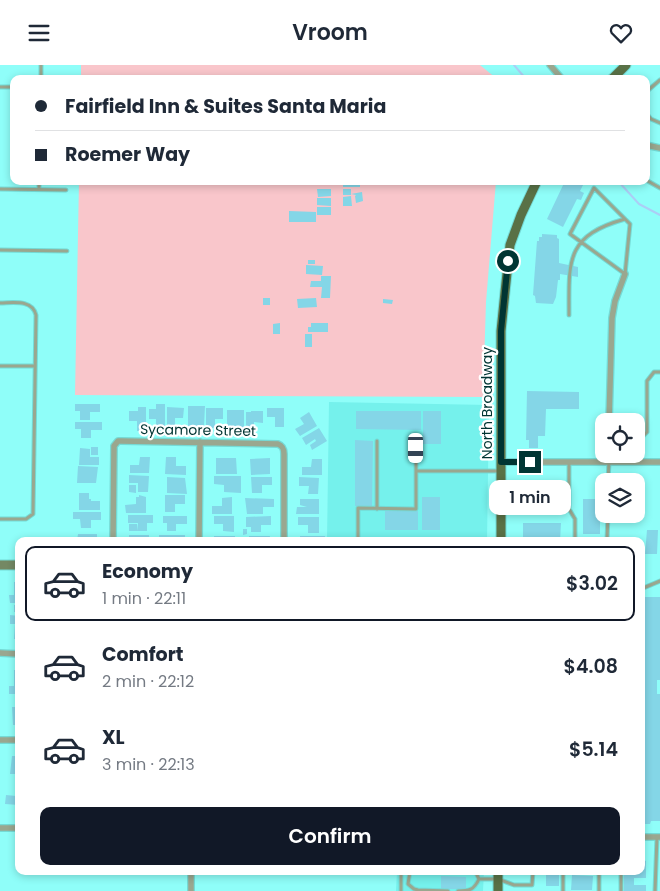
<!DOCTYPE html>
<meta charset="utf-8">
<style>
body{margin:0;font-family:Poppins,sans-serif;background:#f2f2f3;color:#1f2937;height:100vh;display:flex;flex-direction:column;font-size:19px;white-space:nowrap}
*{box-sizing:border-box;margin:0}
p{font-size:16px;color:#747a83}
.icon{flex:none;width:28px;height:28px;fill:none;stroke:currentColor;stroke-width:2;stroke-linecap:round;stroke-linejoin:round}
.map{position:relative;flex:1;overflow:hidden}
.drawer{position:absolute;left:15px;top:472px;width:630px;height:338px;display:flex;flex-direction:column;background:#fff;border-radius:10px;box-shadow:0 2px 8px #0003}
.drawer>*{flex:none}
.hud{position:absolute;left:10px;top:10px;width:640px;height:110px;border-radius:10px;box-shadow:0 2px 8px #0003;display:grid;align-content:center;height:110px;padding:0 25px;background:#fff}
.fabs{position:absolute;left:595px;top:348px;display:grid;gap:10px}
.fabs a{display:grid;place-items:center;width:50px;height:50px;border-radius:10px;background:#fff;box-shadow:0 2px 8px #0003;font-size:25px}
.end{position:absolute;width:22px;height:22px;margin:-11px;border:6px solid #003533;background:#fff;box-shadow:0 0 0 2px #fff}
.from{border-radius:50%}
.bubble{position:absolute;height:35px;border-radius:10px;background:#fff;box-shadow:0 2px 8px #0003;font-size:16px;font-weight:600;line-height:35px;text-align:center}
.car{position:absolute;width:15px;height:30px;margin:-15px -8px;border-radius:6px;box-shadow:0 0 4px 1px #0007;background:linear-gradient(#fff 24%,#345 0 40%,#fff 0 76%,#345 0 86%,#fff 0)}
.hud b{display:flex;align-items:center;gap:18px;height:48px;font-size:19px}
.hud b+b{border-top:1px solid #e0e1e3}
.hud i{width:12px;height:12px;background:#1f2937}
ul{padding:9px 0 0;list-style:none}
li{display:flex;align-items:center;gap:15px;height:75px;margin:0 10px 8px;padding:0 15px;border:2px solid transparent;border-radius:10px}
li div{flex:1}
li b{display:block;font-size:19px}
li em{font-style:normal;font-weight:600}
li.current{border-color:#111827}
li>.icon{width:45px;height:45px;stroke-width:1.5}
.button{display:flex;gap:10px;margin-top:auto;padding:10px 25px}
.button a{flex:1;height:58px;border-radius:10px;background:#111827;color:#fff;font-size:20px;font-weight:600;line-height:58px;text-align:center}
header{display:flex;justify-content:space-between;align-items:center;height:65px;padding:0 25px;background:#fff;font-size:22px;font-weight:600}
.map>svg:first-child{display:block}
.built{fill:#75f1ec}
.green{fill:#f9c6cb}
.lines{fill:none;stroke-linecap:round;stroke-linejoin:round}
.stream{stroke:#abcef5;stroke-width:2}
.building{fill:#84d6e7}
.lane-casing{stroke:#75dad5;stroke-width:5}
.street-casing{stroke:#75dad5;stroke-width:8}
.secondary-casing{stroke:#75dad5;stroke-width:11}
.primary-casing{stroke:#75dad5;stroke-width:11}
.lane{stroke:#9aa78f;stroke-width:3}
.street{stroke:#9aa78f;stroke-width:5.5}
.secondary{stroke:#748864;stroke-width:9}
.primary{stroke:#597146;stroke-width:9}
.route{stroke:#003533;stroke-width:6}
.labels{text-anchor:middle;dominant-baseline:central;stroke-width:4.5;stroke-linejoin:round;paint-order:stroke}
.street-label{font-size:14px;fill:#003533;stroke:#fff}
</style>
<header><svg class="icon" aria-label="menu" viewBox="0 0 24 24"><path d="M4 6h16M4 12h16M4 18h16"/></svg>Vroom<svg class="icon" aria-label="heart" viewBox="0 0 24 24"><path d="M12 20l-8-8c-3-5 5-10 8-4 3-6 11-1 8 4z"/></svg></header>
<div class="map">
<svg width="660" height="826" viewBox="0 0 660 826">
<rect width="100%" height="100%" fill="#8ffef9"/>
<path class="built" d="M329,337l160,3 -2,136h-160z
M397,806h87l-1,20h-87z"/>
<path class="green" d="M81,0h399l17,14h-416z
M79,116h417l-10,121 -3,95 -408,-2z"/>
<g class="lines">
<path class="stream" d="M514,0l12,14
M618,116l21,23 21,11"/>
</g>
<path class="building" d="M343,116h17v6h-17z
M565,116h20l-5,10 4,2 -3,7 -4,-1 -14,28 -16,-8z
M317,124h14v7l-13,1z
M343,124h8v6h-8z
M362,127l1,9 -7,2 -1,-7 1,-1 -5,-1z
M351,131l1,10h-9v-9z
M317,133h14v8l-14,-1z
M317,142h14v8h-14z
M289,146l27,1v10h-27z
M542,169l15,1v3l2,1v24l19,4v10l-18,-3v6h-2l-2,17 -3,7 -17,-1 -1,-7 -2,-1 4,-54h2v-4h3z
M308,195h7v4h-7z
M306,200l17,1 -1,9 -16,-1z
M321,211h10l-1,22h-9l1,-11h-12l1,-6h10z
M263,233h7v7h-7z
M316,233l1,9 -19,1 -1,-9z
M383,234l10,1 -1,4 -9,-1z
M280,258v11h-7v-10z
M311,258h17v9h-20v-5h3z
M305,269h7v13h-7z
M527,326l52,1v17h-33l-1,27h-7v12h-9v-8h-3z
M75,339h25v8h-10v8h-10v-9h-5z
M156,339h9v25h-9v-10h-7v-10h7z
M188,341h17l-1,20h-16z
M138,342h8v24h-9v-10h-8v-10h9z
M167,342l17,1 -1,10h-8v9h-8z
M206,343h17v11h-8v9h-9z
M267,343h17v19h-9v-10h-8z
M227,345h17v20l-17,-1z
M251,346h12v12l-9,-1v10h-8v-20h5z
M356,346h65v19l-65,-1z
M423,346h18v33h-18z
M309,347l8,14 -17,10 -5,-7 9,-5 -4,-6z
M75,357h27v8h-11v8h-10v-9h-6z
M319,363l8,13 -15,9 -2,-5 6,-4 -1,-2 -9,6 -4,-7z
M355,375l18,1 -1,65h-17z
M91,382h7v8h-7z
M80,383l10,1v8h9v8h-20z
M140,392h10l-1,16h-19v-8h9z
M166,392h10v9h10v9l-21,-1z
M216,393h20l1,16h-21z
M270,393v16l-19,1 -1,-16z
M312,394h10v16h-20v-8h9z
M78,401l20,1 -2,16h-19z
M129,410l20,1 -1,16h-10v-9h-9z
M214,411h27v17l-17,-1v-7l-10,-1z
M167,412l18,1 2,16 -20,-1z
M251,412h21v8h-10v8h-10z
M299,412l20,1 -1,16h-10l1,-8h-10z
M129,420h7v8l-7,-1z
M79,428h10v6h2v2h9v9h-21z
M139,430l7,2v16h-20l-1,-8 11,-1v-7h3z
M165,430h20v9h-10v8h-10z
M232,432v17h-20v-8h10v-8z
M422,432h18v33h-18z
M245,433l29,1v8h-11v7h-16z
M300,434h19v15h-23l1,-7h10l-7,-2z
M583,434h17v35h-17z
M385,446h33v19h-33z
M73,447h28v8h-10v8h-10l-1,-9h-7z
M128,450h25v8h-6v8h-10l1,-8h-10z
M163,451h24v8h-11v7h-9v-8h-4z
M214,451h20v16l-11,-1v-7h-9z
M271,451v9h-10v7h-10v-5h-5v-10z
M298,452h21v16h-11v-8h-10z
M523,458h38l-1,18h-37z
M129,459h8v7h-8z
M243,464h4v5l-4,1z
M647,465h11l-1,24h-12z
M78,469h19v7h-20z
M129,470h20v6h-20z
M159,470h26v6h-26z
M214,471h21v5h-21z
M249,471h21l-1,5h-20z
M300,471h25v5h-25z
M14,517h5v21h-9l-1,-8h5z
M641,532h19v83h-3v14h3v127h-9l-1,3h-9z
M14,540h5v7h-5z
M10,550l9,1v23h-5l1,-15h-5z
M14,605h5v16h-2v8h-8v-8h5z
M12,642h7v18h-6z
M12,691h7v18h-9z
M16,721h3v19l-14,-1 1,-9 10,1z
M641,794l5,2v17h-12v7h12v6h-22v-20h17z
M546,806h13v15h-13z
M572,810l21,1 -1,14h-21z
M441,811l25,1v12h-25z"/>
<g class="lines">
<defs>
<path id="lane" d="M41,14v-14
M0,22h14
M646,27l14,-12
M646,48l5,6 9,4
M646,115l14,8
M594,123l36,36 -5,50 -55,-40z
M0,124l66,1
M39,124v-8
M0,185l67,1
M0,238c13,0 32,-4 36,12l-3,199 -7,5h-26
M569,250c0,-54 -4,-79 56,-96
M0,301h34
M636,378l11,-11v-51l7,-9h6
M636,389v8
M569,398v46l6,10v21l34,1
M416,406h84
M608,416l1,-19
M377,444v-68
M501,444h68
M529,444v-20l4,-3h36
M607,475l1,-26
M358,476v-33l58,1v-68
M641,524l19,-8
M401,806v20
M410,806l-2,13 6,5 4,1 30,1
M475,806l4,8h19l16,6h18l1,-14
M599,806v20
M621,806v20
M458,826c11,0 16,-1 21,-12
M563,826v-20
M655,826l2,-54"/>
<path id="street" d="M550,0l12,14
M646,80l14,3
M609,356l3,-103 3,-17 10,-27
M501,397h159
M609,397v-8
M113,476l1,-95 4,-5h3l157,3c5,2 6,5 6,10v87
M199,476l1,-99
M0,588l19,1
M0,675h19
M0,763h19
M641,772h19
M191,826v-20"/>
<path id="secondary" d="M0,500h19"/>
<path id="primary" d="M612,14l14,-14
M501,476v-210l4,-39 5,-47 11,-30 16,-34
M498,826v-20"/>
</defs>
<use href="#lane" class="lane-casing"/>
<use href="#street" class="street-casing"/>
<use href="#secondary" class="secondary-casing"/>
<use href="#primary" class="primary-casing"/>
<use href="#lane" class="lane"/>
<use href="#street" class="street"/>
<use href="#secondary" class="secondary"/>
<use href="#primary" class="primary"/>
</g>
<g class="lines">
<path class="route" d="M508,196l-7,70v131h29"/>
</g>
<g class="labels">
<g class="street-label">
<text transform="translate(487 338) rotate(-90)">North Broadway</text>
<text transform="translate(198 365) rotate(1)">Sycamore Street</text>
</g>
</g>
</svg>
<div class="fabs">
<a><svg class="icon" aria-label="locate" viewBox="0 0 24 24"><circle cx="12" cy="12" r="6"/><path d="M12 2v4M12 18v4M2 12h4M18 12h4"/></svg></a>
<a><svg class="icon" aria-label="layers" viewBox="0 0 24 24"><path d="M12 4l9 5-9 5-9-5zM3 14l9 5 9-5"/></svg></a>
</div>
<i class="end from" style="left:508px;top:196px"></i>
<i class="end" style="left:530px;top:397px"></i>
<div class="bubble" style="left:489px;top:415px;width:82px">1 min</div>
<i class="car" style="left:416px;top:383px;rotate:180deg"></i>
<div class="hud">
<b><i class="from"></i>Fairfield Inn &amp; Suites Santa Maria</b>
<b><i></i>Roemer Way</b>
</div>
<section class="drawer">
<ul>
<li class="current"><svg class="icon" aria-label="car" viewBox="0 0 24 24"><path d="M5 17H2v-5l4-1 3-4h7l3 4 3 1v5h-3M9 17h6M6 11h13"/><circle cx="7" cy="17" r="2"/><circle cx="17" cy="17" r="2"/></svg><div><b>Economy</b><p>1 min · 22:11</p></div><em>$3.02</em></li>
<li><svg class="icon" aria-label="car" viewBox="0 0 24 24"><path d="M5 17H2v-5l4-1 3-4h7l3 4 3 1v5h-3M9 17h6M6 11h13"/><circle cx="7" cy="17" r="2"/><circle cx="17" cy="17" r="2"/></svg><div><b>Comfort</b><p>2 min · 22:12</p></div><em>$4.08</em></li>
<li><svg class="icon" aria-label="car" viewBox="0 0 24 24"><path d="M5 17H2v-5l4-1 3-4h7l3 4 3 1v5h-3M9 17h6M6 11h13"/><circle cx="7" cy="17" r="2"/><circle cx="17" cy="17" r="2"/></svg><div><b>XL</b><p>3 min · 22:13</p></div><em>$5.14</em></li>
</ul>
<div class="button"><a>Confirm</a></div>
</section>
</div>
